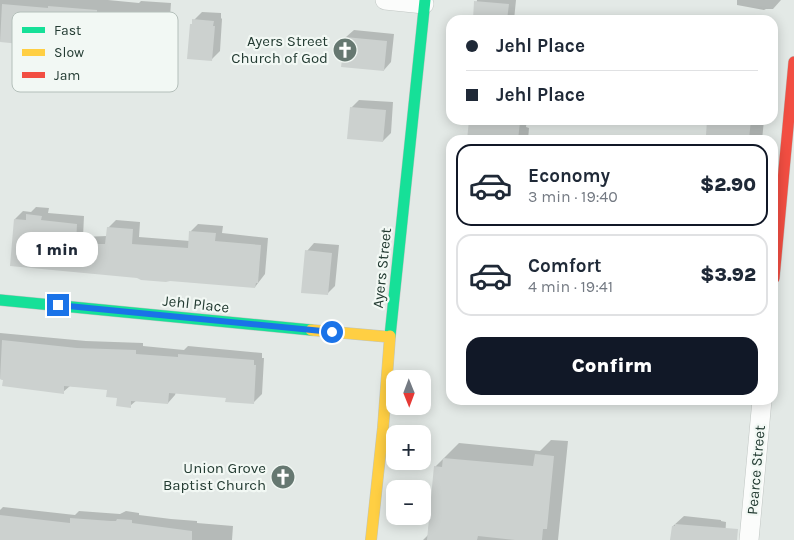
<!DOCTYPE html>
<meta charset="utf-8">
<style>
body{margin:0;font-family:Karla,sans-serif;background:#f6f6f7;color:#1f2937;height:100vh;display:flex;flex-direction:column;font-size:19px;white-space:nowrap}
*{box-sizing:border-box;margin:0}
p{font-size:16px;color:#747a83}
.icon{flex:none;width:28px;height:28px;fill:none;stroke:currentColor;stroke-width:2;stroke-linecap:round;stroke-linejoin:round}
.map{position:relative;flex:1;overflow:hidden}
.sheet{position:absolute;left:446px;top:135px;width:332px;height:270px;display:flex;flex-direction:column;background:#fff;border-radius:15px;box-shadow:0 2px 12px #0003}
.sheet>*{flex:none}
.hud{position:absolute;left:446px;top:15px;width:332px;height:110px;border-radius:15px;box-shadow:0 2px 12px #0003;display:grid;align-content:center;height:110px;padding:0 20px;background:#fff}
.needle{width:32px;rotate:179deg}
.tools{position:absolute;left:386px;top:370px;display:grid;gap:10px}
.tools a{display:grid;place-items:center;width:45px;height:45px;border-radius:10px;background:#fff;box-shadow:0 2px 12px #0003;font-size:25px}
.end{position:absolute;width:22px;height:22px;margin:-11px;border:6px solid #1a73e8;background:#fff;box-shadow:0 0 0 2px #fff}
.from{border-radius:50%}
.bubble{position:absolute;height:35px;border-radius:15px;background:#fff;box-shadow:0 2px 12px #0003;font-size:16px;font-weight:800;line-height:35px;text-align:center}
.hud b{display:flex;align-items:center;gap:18px;height:48px;font-size:19px}
.hud b+b{border-top:1px solid #e0e1e3}
.hud i{width:12px;height:12px;background:#1f2937}
ul{padding:9px 0 0;list-style:none}
li{display:flex;align-items:center;gap:15px;height:82px;margin:0 10px 8px;padding:0 10px;border:2px solid #e0e1e3;border-radius:15px}
li div{flex:1}
li b{display:block;font-size:19px}
li em{font-style:normal;font-weight:800}
li.selected{border-color:#111827}
li>.icon{width:45px;height:45px;stroke-width:1.5}
.action{display:flex;gap:10px;margin-top:auto;padding:10px 20px}
.action a{flex:1;height:58px;border-radius:15px;background:#111827;color:#fff;font-size:20px;font-weight:800;line-height:58px;text-align:center}
.map>svg:first-child{display:block}
.shadow{fill:#0003}
.building{fill:#ccd1cf}
.lines{fill:none;stroke-linecap:round;stroke-linejoin:round}
.street-casing{stroke:#c0c6c3;stroke-width:20}
.fast-casing{stroke:#bec5c1;stroke-width:12}
.slow-casing{stroke:#bec5c1;stroke-width:12}
.jam-casing{stroke:#bec5c1;stroke-width:12}
.street{stroke:#fbfcfb;stroke-width:19}
.fast{stroke:#16e098;stroke-width:11}
.slow{stroke:#ffcf43;stroke-width:11}
.jam{stroke:#f24e42;stroke-width:11}
.route{stroke:#1a73e8;stroke-width:6}
.labels{text-anchor:middle;dominant-baseline:central;stroke-width:4.5;stroke-linejoin:round;paint-order:stroke}
.poi-label{font-size:15px;fill:#233b32;stroke:#f2f8f4;text-anchor:end}
.street-label{font-size:15px;fill:#233b32;stroke:#f2f8f4}
.key{fill:#f2f8f4;stroke:#b4bfba;stroke-width:1}
.key-label{font-size:14px;fill:#233b32}
</style>
<div class="map">
<svg width="794" height="540" viewBox="0 0 794 540">
<rect width="100%" height="100%" fill="#e3e9e6"/>
<path class="shadow" d="M0,0h108l31,3 2,-2 30,2 -3,40 -12,12 -30,-6 -62,-6 -3,4 -61,-6z
M477,0h39l-2,20h-40z
M737,0h44l-8,9h-7l-2,1 -27,-5z
M202,12l19,1v5l1,1 -2,32 -8,8 -19,-36 1,-3z
M354,30l40,4 -3,28 -7,8 -38,-33z
M359,100l34,2 -2,31 -8,8 -32,-33z
M470,120h57l-1,7 3,1 -1,12h-59z
M709,120h55l-2,20h-55z
M36,207l13,1 -1,5 36,3 -1,21 24,-1 1,-8 8,-8 24,2 -1,15 51,4 1,-10 7,-7 25,2 -1,7 46,5 -3,36 -10,13 -244,-22 4,-46 8,-8 8,1z
M314,243l25,2 -4,41 -8,8 -20,-43z
M0,333l86,8 57,2v3l41,4 4,-4 74,7v5h2l-2,36 -8,8 -27,-5 -51,-5 -1,3 -7,8 -31,-3 -7,6 -22,-17 -38,-3 -7,6 -63,-13z
M551,440l17,1 -10,99h-135l5,-5 7,-68 24,-24 81,8z
M3,507l72,8 4,-4 41,3 6,-3 13,2v2l32,4 26,2v2l36,3 -1,14h-232v-30z
M684,516l37,4v1l5,1 -1,18h-53l1,-14z"/>
<path class="building" d="M474,1l35,3 -2,16h-34z
M2,4l46,4v-2l49,4v2l30,3 1,-3 31,3 -3,41 -32,-2 1,-4 -63,-6v4l-62,-6z
M192,19l22,2 -1,5h2l-3,35 -25,-2 3,-35h2z
M345,37l42,4 -3,30 -43,-4z
M350,107l36,3 -3,32 -36,-3z
M469,120l51,2 -2,18h-51z
M707,120h44l-2,19 -43,-4z
M26,214l16,2 -1,4 36,4 -1,20h29l2,-17 26,2 -1,15 56,4 1,-17 27,2 -1,8 46,4 -3,38h-2l-1,5 -85,-7 -4,1 -25,-2 -4,-2 -127,-12 4,-47 12,1z
M305,250l27,3 -4,42 -27,-2z
M2,340l75,8 59,2v4l42,3v-3l76,6v5h2l-2,39 -29,-2 1,-4 -57,-5 -1,11 -37,-3v7l-15,-2 1,-8 -11,-1 1,-7 -43,-4v8l-62,-8 1,-6 -3,-1z
M535,454l19,2 -7,73h-4l-1,11h-27l-37,-4 -1,4h-50l7,-74 8,1 1,-9 90,8z
M0,515l70,8v-5l41,3h5l1,-2 15,1v3l60,8v9h-192z
M675,524l63,5 -1,11h-67l2,-14h3z"/>
<g class="lines">
<defs>
<path id="street" d="M385,0l39,4
M749,540l13,-140"/>
<path id="fast" d="M0,300l311,30
M390,336l35,-336"/>
<path id="slow" d="M311,330l79,7
M371,540l12,-112 7,-92"/>
<path id="jam" d="M774,278l20,-216"/>
</defs>
<use href="#street" class="street-casing"/>
<use href="#fast" class="fast-casing"/>
<use href="#slow" class="slow-casing"/>
<use href="#jam" class="jam-casing"/>
<use href="#street" class="street"/>
<use href="#fast" class="fast"/>
<use href="#slow" class="slow"/>
<use href="#jam" class="jam"/>
</g>
<g class="lines">
<path class="route" d="M58,305l274,27"/>
</g>
<defs>
<symbol id="church-disc" viewBox="-11 -11 22 22"><circle r="9.5" fill="#667871" stroke="#f2f8f4"/><path d="M-1.2-6h2.4v3.5h3.3v2.4h-3.3V6h-2.4V-.1h-3.3v-2.4h3.3Z" fill="#fff"/></symbol>
</defs>
<g fill-rule="evenodd">
<use href="#church-disc" x="331" y="36" width="28" height="28"/>
<use href="#church-disc" x="269" y="463" width="28" height="28"/>
</g>
<g class="labels">
<g class="poi-label">
<text x="328" y="41">Ayers Street<tspan x="328" dy="17">Church of God</tspan></text>
<text x="266" y="468">Union Grove<tspan x="266" dy="17">Baptist Church</tspan></text>
</g>
<g class="street-label">
<text transform="translate(382 268) rotate(-84)">Ayers Street</text>
<text transform="translate(196 304) rotate(6)">Jehl Place</text>
<text transform="translate(756 470) rotate(-85)">Pearce Street</text>
</g>
</g>
<rect x="12" y="12" width="166" height="80" rx="8" class="key"/>
<rect x="22" y="27" width="23" height="6" fill="#16e098"/>
<rect x="22" y="49" width="23" height="7" fill="#ffcf43"/>
<rect x="22" y="72" width="23" height="6" fill="#f24e42"/>
<g class="key-label">
<text x="54" y="35">Fast</text>
<text x="54" y="57">Slow</text>
<text x="54" y="80">Jam</text>
</g>
</svg>
<div class="tools">
<a><svg class="needle" viewBox="-14 -14 28 28"><path d="M0-13l5 13h-10z" fill="#e53935"/><path d="M0 13l5-13h-10z" fill="#747a83"/></svg></a>
<a>+</a>
<a>−</a>
</div>
<i class="end from" style="left:332px;top:332px"></i>
<i class="end" style="left:58px;top:305px"></i>
<div class="bubble" style="left:16px;top:232px;width:82px">1 min</div>
<div class="hud">
<b><i class="from"></i>Jehl Place</b>
<b><i></i>Jehl Place</b>
</div>
<section class="sheet">
<ul>
<li class="selected"><svg class="icon" aria-label="car" viewBox="0 0 24 24"><path d="M5 17H2v-5l4-1 3-4h7l3 4 3 1v5h-3M9 17h6M6 11h13"/><circle cx="7" cy="17" r="2"/><circle cx="17" cy="17" r="2"/></svg><div><b>Economy</b><p>3 min · 19:40</p></div><em>$2.90</em></li>
<li><svg class="icon" aria-label="car" viewBox="0 0 24 24"><path d="M5 17H2v-5l4-1 3-4h7l3 4 3 1v5h-3M9 17h6M6 11h13"/><circle cx="7" cy="17" r="2"/><circle cx="17" cy="17" r="2"/></svg><div><b>Comfort</b><p>4 min · 19:41</p></div><em>$3.92</em></li>
</ul>
<div class="action"><a>Confirm</a></div>
</section>
</div>
